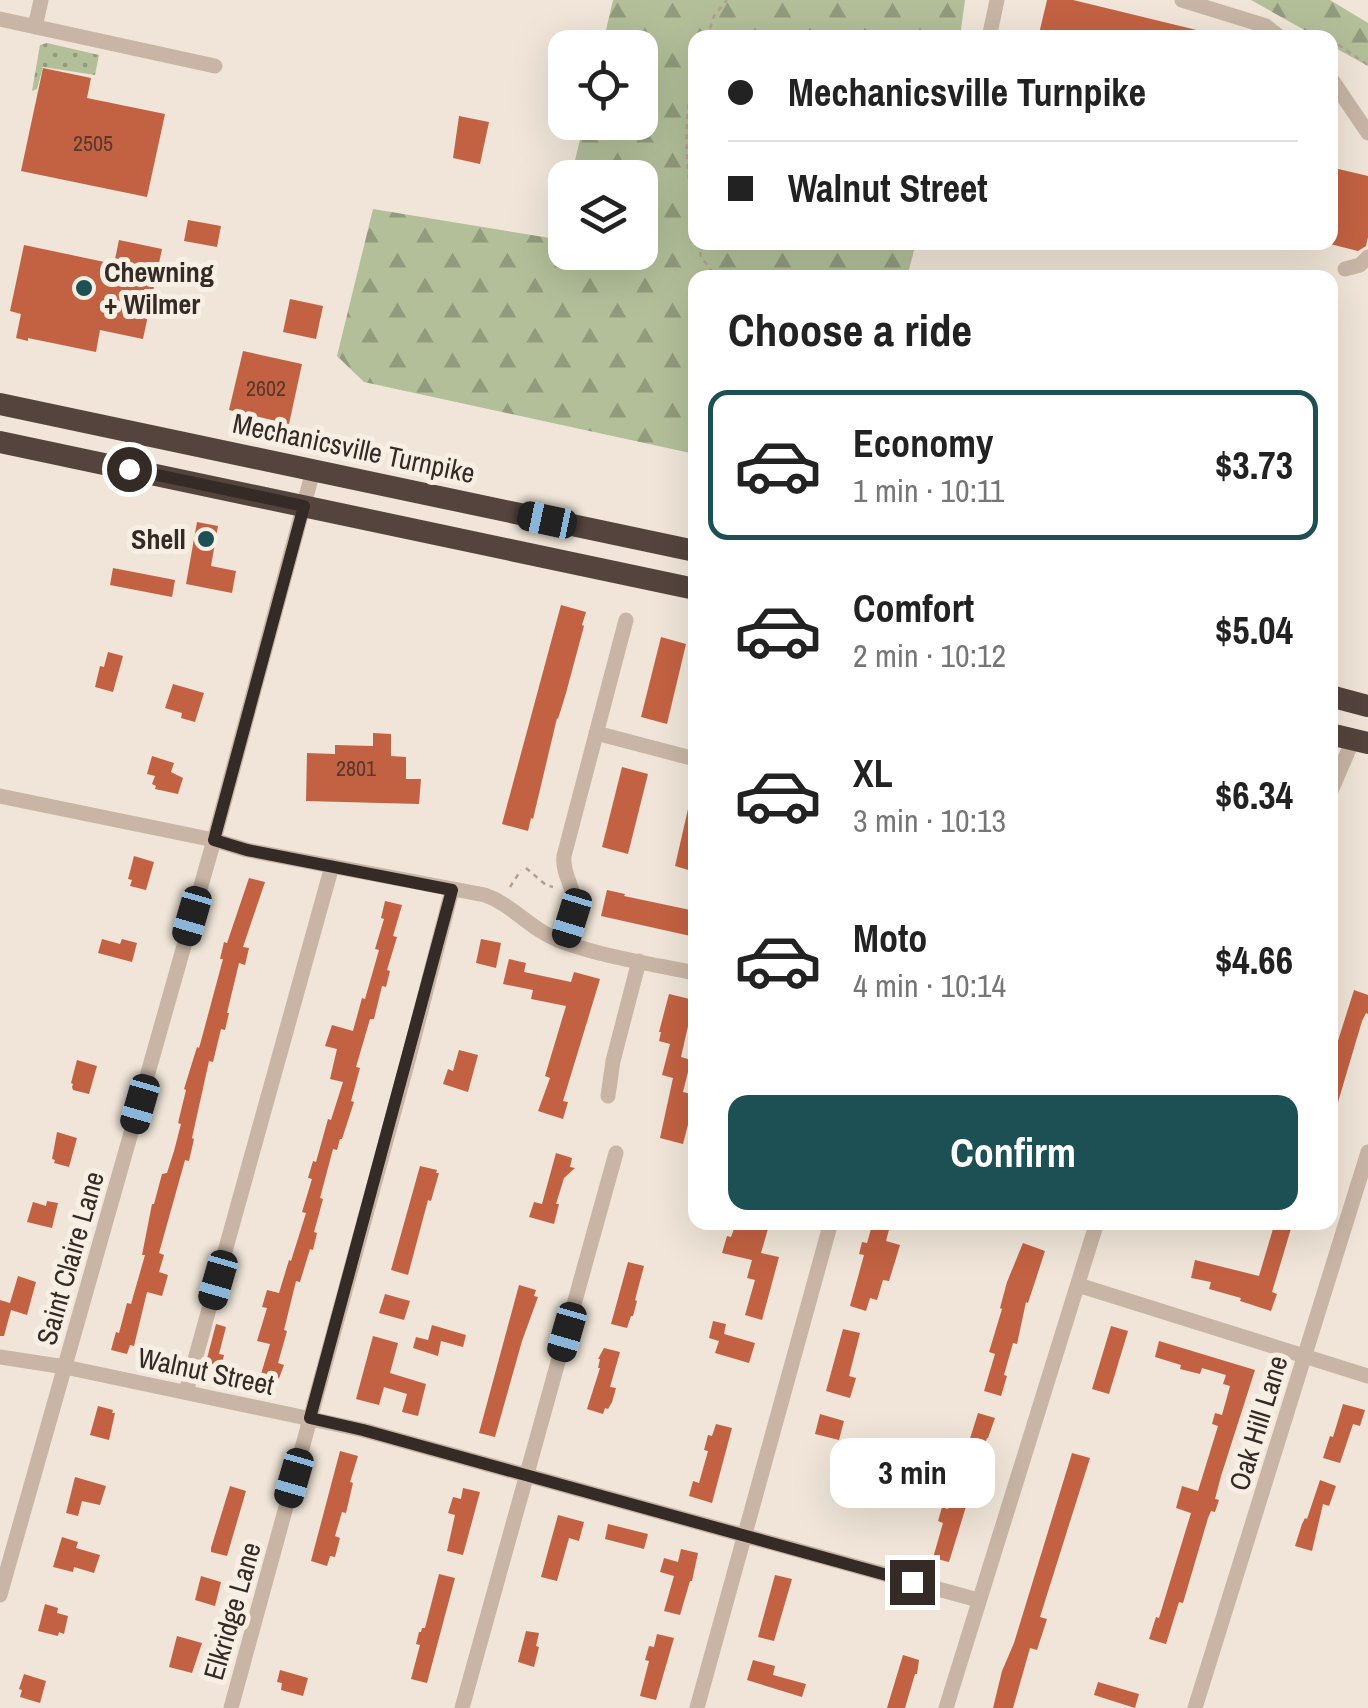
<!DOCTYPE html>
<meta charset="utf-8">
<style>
body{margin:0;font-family:"Archivo Narrow",sans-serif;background:#f6f6f6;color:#222;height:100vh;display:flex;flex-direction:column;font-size:38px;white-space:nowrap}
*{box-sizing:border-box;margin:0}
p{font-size:32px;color:#767676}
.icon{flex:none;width:55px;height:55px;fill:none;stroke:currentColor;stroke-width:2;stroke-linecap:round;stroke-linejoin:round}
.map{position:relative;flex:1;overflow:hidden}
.details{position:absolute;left:688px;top:270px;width:650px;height:960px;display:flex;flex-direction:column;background:#fff;border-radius:20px;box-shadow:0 10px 40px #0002}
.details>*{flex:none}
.top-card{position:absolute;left:688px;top:30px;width:650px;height:220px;border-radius:20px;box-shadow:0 10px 40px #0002;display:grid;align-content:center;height:220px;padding:0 40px;background:#fff}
.buttons{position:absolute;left:548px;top:30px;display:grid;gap:20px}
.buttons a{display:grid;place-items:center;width:110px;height:110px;border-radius:20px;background:#fff;box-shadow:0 10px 40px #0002;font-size:50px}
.end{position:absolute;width:45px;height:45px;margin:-22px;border:12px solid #342a26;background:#fff;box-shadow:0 0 0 5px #fff}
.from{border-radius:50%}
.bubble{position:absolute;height:70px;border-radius:20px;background:#fff;box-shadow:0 10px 40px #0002;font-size:32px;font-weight:800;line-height:70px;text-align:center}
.car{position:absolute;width:30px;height:60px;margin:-30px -15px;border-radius:12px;box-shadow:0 0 8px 2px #0007;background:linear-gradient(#222 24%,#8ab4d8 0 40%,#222 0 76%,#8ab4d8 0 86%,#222 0)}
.top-card b{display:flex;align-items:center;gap:35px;height:95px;font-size:38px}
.top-card b+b{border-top:2px solid #e0e0e0}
.top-card i{width:25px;height:25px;background:#222}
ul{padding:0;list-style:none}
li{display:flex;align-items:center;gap:30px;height:150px;margin:0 20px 15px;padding:0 20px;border:5px solid transparent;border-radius:20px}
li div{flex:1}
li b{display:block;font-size:38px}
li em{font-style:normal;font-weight:800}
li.current{border-color:#1d5054}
li>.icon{width:90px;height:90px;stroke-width:1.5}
h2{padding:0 40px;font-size:45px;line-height:120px}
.action{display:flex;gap:20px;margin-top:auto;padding:20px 40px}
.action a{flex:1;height:115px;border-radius:20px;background:#1d5054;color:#fff;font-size:40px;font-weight:800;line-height:115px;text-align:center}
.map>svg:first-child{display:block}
.grass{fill:url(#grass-dots)}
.forest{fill:url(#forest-firs)}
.building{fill:#c36243}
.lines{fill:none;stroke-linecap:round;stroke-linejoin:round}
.path{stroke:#b39f8f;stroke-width:2.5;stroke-dasharray:5 5;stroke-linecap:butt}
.minor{stroke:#c8b5a5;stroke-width:15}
.highway{stroke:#54443d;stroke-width:22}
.route{stroke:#342a26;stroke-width:12}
.poi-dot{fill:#1d5054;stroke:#f8efe4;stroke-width:4}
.labels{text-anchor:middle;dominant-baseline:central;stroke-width:10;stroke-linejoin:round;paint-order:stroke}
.number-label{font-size:22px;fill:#58382d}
.poi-label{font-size:28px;font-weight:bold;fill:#342a26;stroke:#f8efe4;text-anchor:start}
.street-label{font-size:28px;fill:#342a26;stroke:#f8efe4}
</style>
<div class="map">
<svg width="1368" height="1708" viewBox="0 0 1368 1708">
<defs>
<pattern id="grass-dots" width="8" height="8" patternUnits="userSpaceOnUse" patternTransform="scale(2.5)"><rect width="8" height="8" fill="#b2bf99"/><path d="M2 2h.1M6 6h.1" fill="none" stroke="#929b7d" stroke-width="1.8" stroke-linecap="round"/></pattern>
<pattern id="forest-firs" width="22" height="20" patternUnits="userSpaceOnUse" patternTransform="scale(2.5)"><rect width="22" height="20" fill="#b2bf99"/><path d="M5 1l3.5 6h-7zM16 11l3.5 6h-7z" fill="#929b7d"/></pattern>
</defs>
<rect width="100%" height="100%" fill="#f0e5d8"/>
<path class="grass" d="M47,43l52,12 -4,20 -52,-8 -6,22 -5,2 8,-46z"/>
<path class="forest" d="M613,0h352l-5,37 -265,1v204l221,1 -9,34 -212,1v176l-331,-72 -27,-26 36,-147 183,30 9,-35v48h75v-74l-69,-1 13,-54 56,-1v-74l-38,-1z
M1251,0h79l38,23v43l-38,-21v-7l-13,-1z"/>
<path class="building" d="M1047,0h26l136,33 -1,5h-170z
M43,68l48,10 -4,20 78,16 -18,83 -126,-26z
M459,116l30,6 -9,42 -27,-6z
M1330,167l38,9v61l-2,9 -8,5 -28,-7z
M188,220l33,6 -4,21 -33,-6z
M119,240l43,9 -19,90 -43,-9 -4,22 -68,-14v3l-12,-3 5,-24 -11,-3 14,-66 90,19z
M290,299l33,7 -7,33 -33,-7z
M243,351l59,13 -13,60 -60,-14z
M197,522l21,4 -7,40 25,5 -4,22 -46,-9z
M113,568l62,12 -3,17 -62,-12z
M561,605l25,7 -4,13 2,1 -18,67 -8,26 -1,-1 -24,101 -2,-1 -3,13 -26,-7z
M661,637l25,7 -19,80 -26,-7z
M108,652l15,4 -10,36 -18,-5 5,-21 4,1z
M173,684l31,9 -9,29 -14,-4 1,-5 -17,-5z
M373,733l18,1v22l15,1v22h15l-2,25 -113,-3 1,-48 28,1v-9l38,1z
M152,756l22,7 -3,9 12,6 -5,16 -23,-5 1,-3 -4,-2 3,-8 -8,-2z
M622,767l26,7 -20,80 -26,-7z
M691,796l4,1v75l-20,-6z
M134,856l20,6 -8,28 -16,-4 2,-6 -4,-1z
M249,878l16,4 -22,65 6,1 -4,17 -6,-2 -12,50h2l-4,17 -4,-1 -8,33 -4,-1 -17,77 2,1 -5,22 -4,-1 -26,93 5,2 -5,17 9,3 -6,21 -15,-4 -13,54 -4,-1 -3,9 -16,-4 5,-18 3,1 8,-30 4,1 14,-49h-3l10,-51h2l8,-30 5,-1 7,-22 7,-27 -3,-1 8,-33 -2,-1 13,-42 2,1 2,-7 22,-82h-3l4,-17 3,1z
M607,890l18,4 -1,2 71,15v26l-94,-21z
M385,901l17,4 -9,31 4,1 -10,33 3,1 -4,16 -4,-1 -8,33h-4l-14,48 4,1 -9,33 3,1 -12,37h-2l-3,11 -4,-1 -13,49 3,1 -9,33 3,1 -4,17 -3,-1 -10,33 -4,-1 -12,49 3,1 -9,32 6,2 -9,24 -17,-5 12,-40 -13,-3 10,-33 -5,-1 5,-17 12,3 10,-33 2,1 15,-48 -4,-1 10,-33 -4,-1 5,-17 3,1 12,-43 3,1 12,-38 -13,-3 7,-30 -12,-3 7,-21 21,6 9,-33 3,1 14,-49 -4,-1 9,-30 -3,-1z
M102,939l18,5 2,-5 15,4 -5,19 -34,-9z
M481,939l20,4 -5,25 -20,-5z
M509,959l17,4 -2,9 47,10 3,-10 26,7 -37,122 5,1 -5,17 -25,-8 12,-33 -5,-2 21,-70 -35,-7 2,-9 -30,-6z
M1354,990l14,5v19l-2,-1 -4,8 -29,98 -3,-1v-52z
M669,994l25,6 -13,57 10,3 -8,32 12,3v19l-4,-1 -8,31 -23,-6 13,-60 -11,-3 8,-31 -11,-3 2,-9h-2z
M459,1050l19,5 -10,37 -25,-8 5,-15 5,2z
M77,1060l20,6 -8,28 -16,-4 -1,-3 1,-3 -2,-1z
M57,1132l20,6 -8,29 -15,-4 1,-3 -3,-1z
M556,1153l16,5 -2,9 5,1 -11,10 -8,26h3l-5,20 -25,-7 5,-15 8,2z
M420,1166l17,4 -1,3h3l-8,28 -3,-1 -20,75 -17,-5z
M47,1201l11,2 -6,25 -25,-6 6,-20 13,4z
M747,1222h23l-9,31 18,4 -17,63 -17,-5 10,-35 -8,-2 5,-18 -30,-7 5,-17 4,1 4,-11 12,3z
M873,1222h18l-5,19 14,4 -11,36 -6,-1 -6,20 -7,-2 -4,13 -16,-5 14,-51 -5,-1 3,-12 5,1z
M1275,1222h18l-21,70 5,2 -6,17 -31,-10 1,-3 -32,-9 2,-7 -20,-4 4,-18 64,16z
M1023,1243l22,8 -17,52 -2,-1 -9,42 -4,-1 -9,32 3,1 -6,20 -17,-5 11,-37 -6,-2 13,-43 -2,-1 7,-26z
M628,1262l16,4 -9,34 2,1 -4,15h-2l-4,12 -16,-4z
M18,1276l18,6 -9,33 -16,-5 -7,26h-4v-36l10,3z
M519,1285l17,5 -2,6 4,1 -16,44 -27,96 -16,-4z
M385,1294l25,7 -6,19 -25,-7z
M713,1321l13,3 -2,10 31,9 -6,20 -34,-10 4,-12 -10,-3z
M216,1324l10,3 -7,27 5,1 -5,19 -15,-4z
M432,1325l34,10 -3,12 -22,-6 -3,15 -25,-8 3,-11 12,3z
M1111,1326l17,5 -19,63 -17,-5z
M843,1329l17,4 -11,43 7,2 -6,20 -24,-7z
M373,1336l25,7 -8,30 36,11 -8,32 -16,-4 5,-18 -23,-7 -5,18 -23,-6z
M1159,1341l96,29 -34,106 -6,23 4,1 -4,12 -4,-1 -3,7 -25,85 -4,-1 -13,42 -17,-5 7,-22 3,1 32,-105 -15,-5 6,-22 16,5 20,-65 -6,-2 3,-11 7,2 8,-29 -7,-2 3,-9 -24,-7 -2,6 -20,-5 1,-4 -26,-8z
M604,1348l16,4 -10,35 6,1 -4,14 -4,7 -3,-1 -2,6 -16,-5 13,-41h-2l2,-9h-2z
M1343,1404l22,6 -5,16 -7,-2 -13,39 -17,-5 7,-22 3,1z
M98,1406l15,4 -1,3h3l-6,27 -19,-5z
M978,1413l17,5 -7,20h-1l-38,124 -16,-4 10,-35 -5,-2 4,-14 6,2z
M820,1414l24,7 -5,19 -24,-6z
M716,1424l16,4 -20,75 -23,-7 4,-15 6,2 9,-32 -4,-1 4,-15 4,1z
M340,1451l18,5 -8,26 3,1 -7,30 -4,-1 -7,24 5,2 -5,19 -5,-1 -3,10 -16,-5z
M1072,1453l18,5 -50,159 7,2 -10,31 -7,-2 -17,60h-20l9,-37 12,-28z
M75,1477l31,9 -6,19 -18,-4 -4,15 -12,-3z
M1320,1480l16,6 -7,20 -6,-2 -11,47 -17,-5 7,-22 3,-6 2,1z
M230,1486l16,5 -19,65 -16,-4v-4z
M463,1488l17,4 -17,63 -16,-4 8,-36 -7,-2 5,-16 8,2z
M558,1515l26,7 -5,19 -10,-3 -12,43 -16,-4z
M608,1524l40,10 -4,15 -39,-10z
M62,1537l16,5 -2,6 24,7 -6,18 -20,-6 -1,5 -20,-5z
M681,1549l17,4 -6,28h-2l-10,34 -16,-4 10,-35 -14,-4 4,-14 14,4z
M439,1574l16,4 -28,105 -16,-4 9,-34 -4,-1 3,-12h2l1,-4h3z
M775,1575l17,4 -18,62 -16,-4z
M201,1576l20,6 -6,24 -20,-6z
M45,1604l13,4 -1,5 11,3 -4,18 -5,-2 -1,4 -20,-5z
M526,1631l13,2 -3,13 3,1 -5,20 -16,-5z
M657,1634l17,4 -18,62 -16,-4 9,-35 -4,-1 4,-14 5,1z
M177,1636l25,7 -10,30 -23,-6z
M903,1655l16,5 -2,14h-2l-10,34h-18z
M753,1660l22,6 -2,9 33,9 -4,13 -55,-17z
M280,1670l28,8 -5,18 -22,-6 1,-7 -5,-1z
M24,1674l22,7 -6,22 -20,-6 2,-7 -3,-1z
M1098,1682l41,12 -4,14 -41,-13z"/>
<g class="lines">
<path class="path" d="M707,38l7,-22 13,-16
M1330,39l38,26
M695,75c-14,44 -8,102 0,147
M698,242l3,15 16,21
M526,868l20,17 7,2
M510,887l11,-17"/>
<path class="minor" d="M1182,0l84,26 15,12
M0,19l215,47
M35,27l6,-27
M989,38l8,-38
M1330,77l38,56
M1345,269l15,-4 8,-8
M596,733l99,26
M1330,793l23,-53
M0,796l214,44 33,10 238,45c28,10 45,34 73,45 40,16 94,24 137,33
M565,942c4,-12 10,-26 9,-39 0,-17 -12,-29 -10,-47l62,-236
M608,1096l5,-35 26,-100
M1078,1285l290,91
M0,1357l65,10 298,63 615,170
M186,1392l146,-526
M0,1595l214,-755 99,-369
M231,1708l178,-651 43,-167
M462,1708l154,-555
M697,1708l134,-486
M946,1708l151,-486
M1195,1708l173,-556"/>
<path class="highway" d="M0,404l695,147
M0,442l695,147
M1330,696l38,10
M1330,734l38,9"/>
</g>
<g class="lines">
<path class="route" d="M129,469l175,37 -90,334 33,10 205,40 -142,528 53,12 549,152"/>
</g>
<g class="poi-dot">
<circle cx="84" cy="288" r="10"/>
<circle cx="206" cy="539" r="10"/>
</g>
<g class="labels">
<g class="number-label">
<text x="93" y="143">2505</text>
<text x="266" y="388">2602</text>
<text x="356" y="768">2801</text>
</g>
<g class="poi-label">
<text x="104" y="272">Chewning<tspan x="104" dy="32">+ Wilmer</tspan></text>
<text x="186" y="539" text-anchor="end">Shell</text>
</g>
<g class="street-label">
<text transform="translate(354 448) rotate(12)">Mechanicsville Turnpike</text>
<text transform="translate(70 1258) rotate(-74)">Saint Claire Lane</text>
<text transform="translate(206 1371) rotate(12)">Walnut Street</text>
<text transform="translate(1258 1423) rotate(-73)">Oak Hill Lane</text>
<text transform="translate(232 1611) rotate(-74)">Elkridge Lane</text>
</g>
</g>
</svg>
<div class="buttons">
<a><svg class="icon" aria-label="locate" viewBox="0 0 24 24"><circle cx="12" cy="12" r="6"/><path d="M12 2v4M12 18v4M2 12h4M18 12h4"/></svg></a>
<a><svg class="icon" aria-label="layers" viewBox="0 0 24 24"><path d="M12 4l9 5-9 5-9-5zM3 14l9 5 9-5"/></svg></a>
</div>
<i class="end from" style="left:129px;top:469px"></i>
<i class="end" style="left:912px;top:1582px"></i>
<div class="bubble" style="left:830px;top:1438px;width:165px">3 min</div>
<i class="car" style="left:547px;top:520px;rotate:282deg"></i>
<i class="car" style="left:192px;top:916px;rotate:196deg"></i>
<i class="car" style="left:572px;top:918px;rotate:197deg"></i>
<i class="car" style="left:140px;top:1104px;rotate:196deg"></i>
<i class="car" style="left:218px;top:1280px;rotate:196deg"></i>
<i class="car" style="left:567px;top:1332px;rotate:196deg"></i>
<i class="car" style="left:294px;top:1478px;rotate:196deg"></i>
<div class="top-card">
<b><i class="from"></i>Mechanicsville Turnpike</b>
<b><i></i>Walnut Street</b>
</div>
<section class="details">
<h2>Choose a ride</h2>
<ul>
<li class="current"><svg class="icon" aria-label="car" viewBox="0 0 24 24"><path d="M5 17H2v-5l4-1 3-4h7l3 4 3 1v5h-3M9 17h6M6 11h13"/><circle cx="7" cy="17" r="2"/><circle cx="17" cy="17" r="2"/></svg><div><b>Economy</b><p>1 min · 10:11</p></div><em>$3.73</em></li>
<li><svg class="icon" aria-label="car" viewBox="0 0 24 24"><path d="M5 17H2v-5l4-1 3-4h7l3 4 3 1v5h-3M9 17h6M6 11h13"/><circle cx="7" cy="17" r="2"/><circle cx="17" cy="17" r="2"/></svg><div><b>Comfort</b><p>2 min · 10:12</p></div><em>$5.04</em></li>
<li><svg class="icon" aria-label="car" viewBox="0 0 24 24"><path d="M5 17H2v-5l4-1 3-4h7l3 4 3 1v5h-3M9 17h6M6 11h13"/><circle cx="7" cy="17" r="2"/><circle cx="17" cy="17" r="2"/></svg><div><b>XL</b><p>3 min · 10:13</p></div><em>$6.34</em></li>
<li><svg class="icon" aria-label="car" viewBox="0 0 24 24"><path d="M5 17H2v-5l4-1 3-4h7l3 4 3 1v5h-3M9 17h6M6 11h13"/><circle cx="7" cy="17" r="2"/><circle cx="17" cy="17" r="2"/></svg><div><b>Moto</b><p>4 min · 10:14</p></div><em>$4.66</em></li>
</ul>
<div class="action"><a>Confirm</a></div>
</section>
</div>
